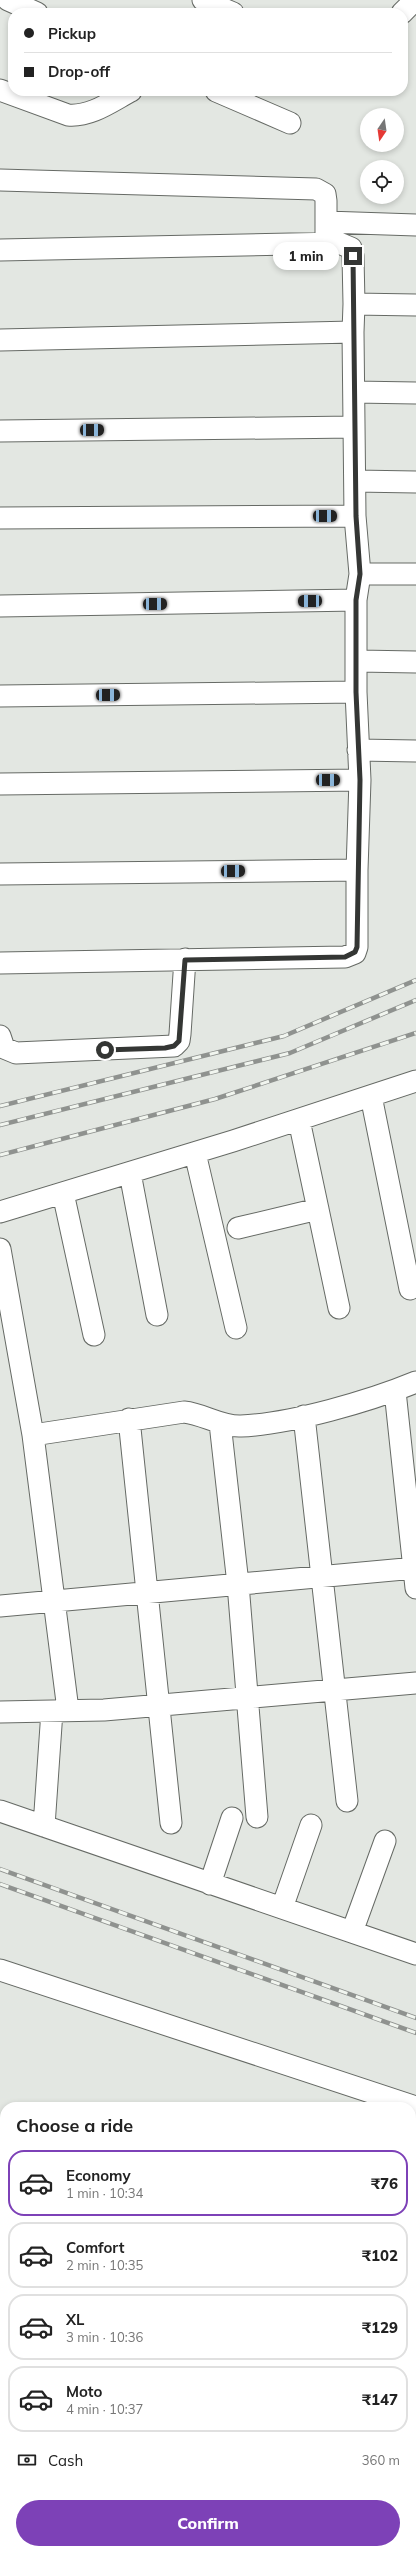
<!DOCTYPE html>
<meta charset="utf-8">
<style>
body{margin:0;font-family:Mulish,sans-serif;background:#f2f2f2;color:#222;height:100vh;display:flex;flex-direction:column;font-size:15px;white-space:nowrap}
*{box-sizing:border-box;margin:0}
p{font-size:13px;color:#767676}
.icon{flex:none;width:22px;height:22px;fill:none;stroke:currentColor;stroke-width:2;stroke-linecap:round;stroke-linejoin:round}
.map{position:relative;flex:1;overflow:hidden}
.details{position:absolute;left:0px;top:2102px;width:416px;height:452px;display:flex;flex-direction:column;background:#fff;border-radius:16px 16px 0 0;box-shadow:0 2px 6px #0003}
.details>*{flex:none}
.guide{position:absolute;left:8px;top:8px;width:400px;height:88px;border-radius:16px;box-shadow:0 2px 6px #0003;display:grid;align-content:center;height:88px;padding:0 16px;background:#fff}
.needle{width:26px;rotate:193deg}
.buttons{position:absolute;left:360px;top:108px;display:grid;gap:8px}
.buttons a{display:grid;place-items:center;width:44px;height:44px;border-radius:50%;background:#fff;box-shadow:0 2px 6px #0003;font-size:20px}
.end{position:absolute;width:18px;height:18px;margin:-9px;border:5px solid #343634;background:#fff;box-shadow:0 0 0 2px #fff}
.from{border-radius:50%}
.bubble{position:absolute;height:28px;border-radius:14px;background:#fff;box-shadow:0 2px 6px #0003;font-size:13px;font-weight:800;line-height:28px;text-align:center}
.car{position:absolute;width:12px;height:24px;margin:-12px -6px;border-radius:5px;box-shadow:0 0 3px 1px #0007;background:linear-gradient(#222 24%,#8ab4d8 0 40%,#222 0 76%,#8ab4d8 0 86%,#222 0)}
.guide b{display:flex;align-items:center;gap:14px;height:38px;font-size:15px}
.guide b+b{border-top:1px solid #e0e0e0}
.guide i{width:10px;height:10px;background:#222}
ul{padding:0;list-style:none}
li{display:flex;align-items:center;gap:12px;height:66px;margin:0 8px 6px;padding:0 8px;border:2px solid #e0e0e0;border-radius:16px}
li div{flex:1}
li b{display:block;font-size:15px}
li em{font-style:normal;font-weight:800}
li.active{border-color:#7d41b7}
li>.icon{width:36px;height:36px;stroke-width:1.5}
h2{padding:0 16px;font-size:18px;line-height:48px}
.pay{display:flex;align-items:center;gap:10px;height:44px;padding:0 16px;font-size:15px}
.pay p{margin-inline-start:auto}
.button{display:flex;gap:8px;margin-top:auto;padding:8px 16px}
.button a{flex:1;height:46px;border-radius:24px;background:#7d41b7;color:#fff;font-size:16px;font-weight:800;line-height:46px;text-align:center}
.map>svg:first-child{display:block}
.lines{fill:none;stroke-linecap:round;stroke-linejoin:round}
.street-casing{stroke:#666a65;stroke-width:23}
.street{stroke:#fff;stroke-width:21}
.rail-casing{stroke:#8f928f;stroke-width:4.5}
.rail{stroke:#f1f5ef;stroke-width:3;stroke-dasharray:9;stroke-linecap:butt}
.route{stroke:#343634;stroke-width:5}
</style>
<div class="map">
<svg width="416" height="2554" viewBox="0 0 416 2554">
<rect width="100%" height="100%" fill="#e3e7e2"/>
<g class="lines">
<defs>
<path id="street" d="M8,0l29,13
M203,0l30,13
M402,13l13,-13
M0,90l68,25c23,2 44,-14 63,-24
M216,91l74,32
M0,180l316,9 9,5 1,7v42
M326,222l90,3
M0,250l339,-7 12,5 2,8 1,48
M0,340l353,-8
M354,392l62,1
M0,431l354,-4
M355,481l61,1
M0,518l355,-2
M360,574h56
M0,606l356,-6
M358,661l58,1
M0,696l356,-4
M358,750l58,1
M0,784l360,-4
M0,874l357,-4 3,-90 -4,-88v-92l4,-26 -5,-58 -2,-184 1,-28 62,1
M0,963l345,-6 10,-4 2,-6v-77
M0,1036l4,12 12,5 158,-7 5,-5 1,-7 5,-75
M371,1096l39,193
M299,1120l40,188
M195,1153l41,175
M130,1173l27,142
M63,1193l31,142
M0,1212l233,-71 183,-60
M238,1228l80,-19
M0,1249l33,186 35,275
M395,1391l21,197
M304,1416l43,385
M129,1419l42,404
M220,1423l18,161 19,233
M33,1435l151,-23c20,2 37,15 57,14 50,-2 129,-25 175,-44
M0,1606l416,-38
M0,1712l104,-2 312,-27
M0,1811l416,143
M44,1826l8,-115
M210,1884l22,-66
M282,1908l29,-83
M352,1932l33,-91
M0,1970l416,137
M411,2281l5,-29
M411,2375l5,-25
M365,2554v-5
M384,2554l1,-5"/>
</defs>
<use href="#street" class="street-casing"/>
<use href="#street" class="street"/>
<defs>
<path id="rail" d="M0,1106l284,-70 132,-56
M0,1125l290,-72 126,-53
M0,1155l215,-56 201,-66
M0,1869l416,149
M0,1884l416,149"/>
</defs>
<use href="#rail" class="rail-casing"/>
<use href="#rail" class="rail"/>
</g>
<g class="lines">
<path class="route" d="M105,1050l60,-2 9,-2 5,-5 6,-81 160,-3 10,-5 2,-5 3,-167 -4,-88v-92l4,-26 -4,-58 -3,-260"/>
</g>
</svg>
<div class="buttons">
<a><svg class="needle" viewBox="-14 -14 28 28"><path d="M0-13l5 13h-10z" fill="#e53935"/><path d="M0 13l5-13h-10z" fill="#767676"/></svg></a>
<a><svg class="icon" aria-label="locate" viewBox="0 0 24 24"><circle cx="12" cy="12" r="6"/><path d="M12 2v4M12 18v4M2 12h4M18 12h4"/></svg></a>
</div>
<i class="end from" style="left:105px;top:1050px"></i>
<i class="end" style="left:353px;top:256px"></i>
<div class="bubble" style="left:273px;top:242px;width:66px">1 min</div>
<i class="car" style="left:92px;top:430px;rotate:89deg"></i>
<i class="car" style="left:325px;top:516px;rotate:90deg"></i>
<i class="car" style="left:310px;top:601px;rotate:269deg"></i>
<i class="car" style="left:155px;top:604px;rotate:89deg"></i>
<i class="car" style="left:108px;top:695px;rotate:89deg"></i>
<i class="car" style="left:328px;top:780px;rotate:90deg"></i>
<i class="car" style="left:233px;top:871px;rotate:89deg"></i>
<div class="guide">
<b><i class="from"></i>Pickup</b>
<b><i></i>Drop-off</b>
</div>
<section class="details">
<h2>Choose a ride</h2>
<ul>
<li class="active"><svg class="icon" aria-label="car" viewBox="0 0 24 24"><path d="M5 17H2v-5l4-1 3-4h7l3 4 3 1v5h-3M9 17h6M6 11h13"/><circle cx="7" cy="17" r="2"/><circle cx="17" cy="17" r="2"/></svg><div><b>Economy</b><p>1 min · 10:34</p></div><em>₹76</em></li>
<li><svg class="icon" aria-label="car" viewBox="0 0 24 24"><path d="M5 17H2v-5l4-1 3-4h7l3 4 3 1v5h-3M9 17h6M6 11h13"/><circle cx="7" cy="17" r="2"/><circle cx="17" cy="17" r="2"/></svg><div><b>Comfort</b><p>2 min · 10:35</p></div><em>₹102</em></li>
<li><svg class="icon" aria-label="car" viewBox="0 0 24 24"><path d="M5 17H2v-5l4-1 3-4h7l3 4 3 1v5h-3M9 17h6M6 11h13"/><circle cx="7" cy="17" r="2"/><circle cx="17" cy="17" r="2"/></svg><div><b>XL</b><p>3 min · 10:36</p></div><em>₹129</em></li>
<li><svg class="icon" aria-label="car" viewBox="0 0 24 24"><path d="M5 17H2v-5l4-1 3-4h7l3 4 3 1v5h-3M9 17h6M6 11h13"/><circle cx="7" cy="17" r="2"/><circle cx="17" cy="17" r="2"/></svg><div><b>Moto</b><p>4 min · 10:37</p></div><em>₹147</em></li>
</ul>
<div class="pay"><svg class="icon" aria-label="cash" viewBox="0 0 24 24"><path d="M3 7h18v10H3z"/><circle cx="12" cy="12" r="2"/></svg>Cash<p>360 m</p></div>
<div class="button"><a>Confirm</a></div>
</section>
</div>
